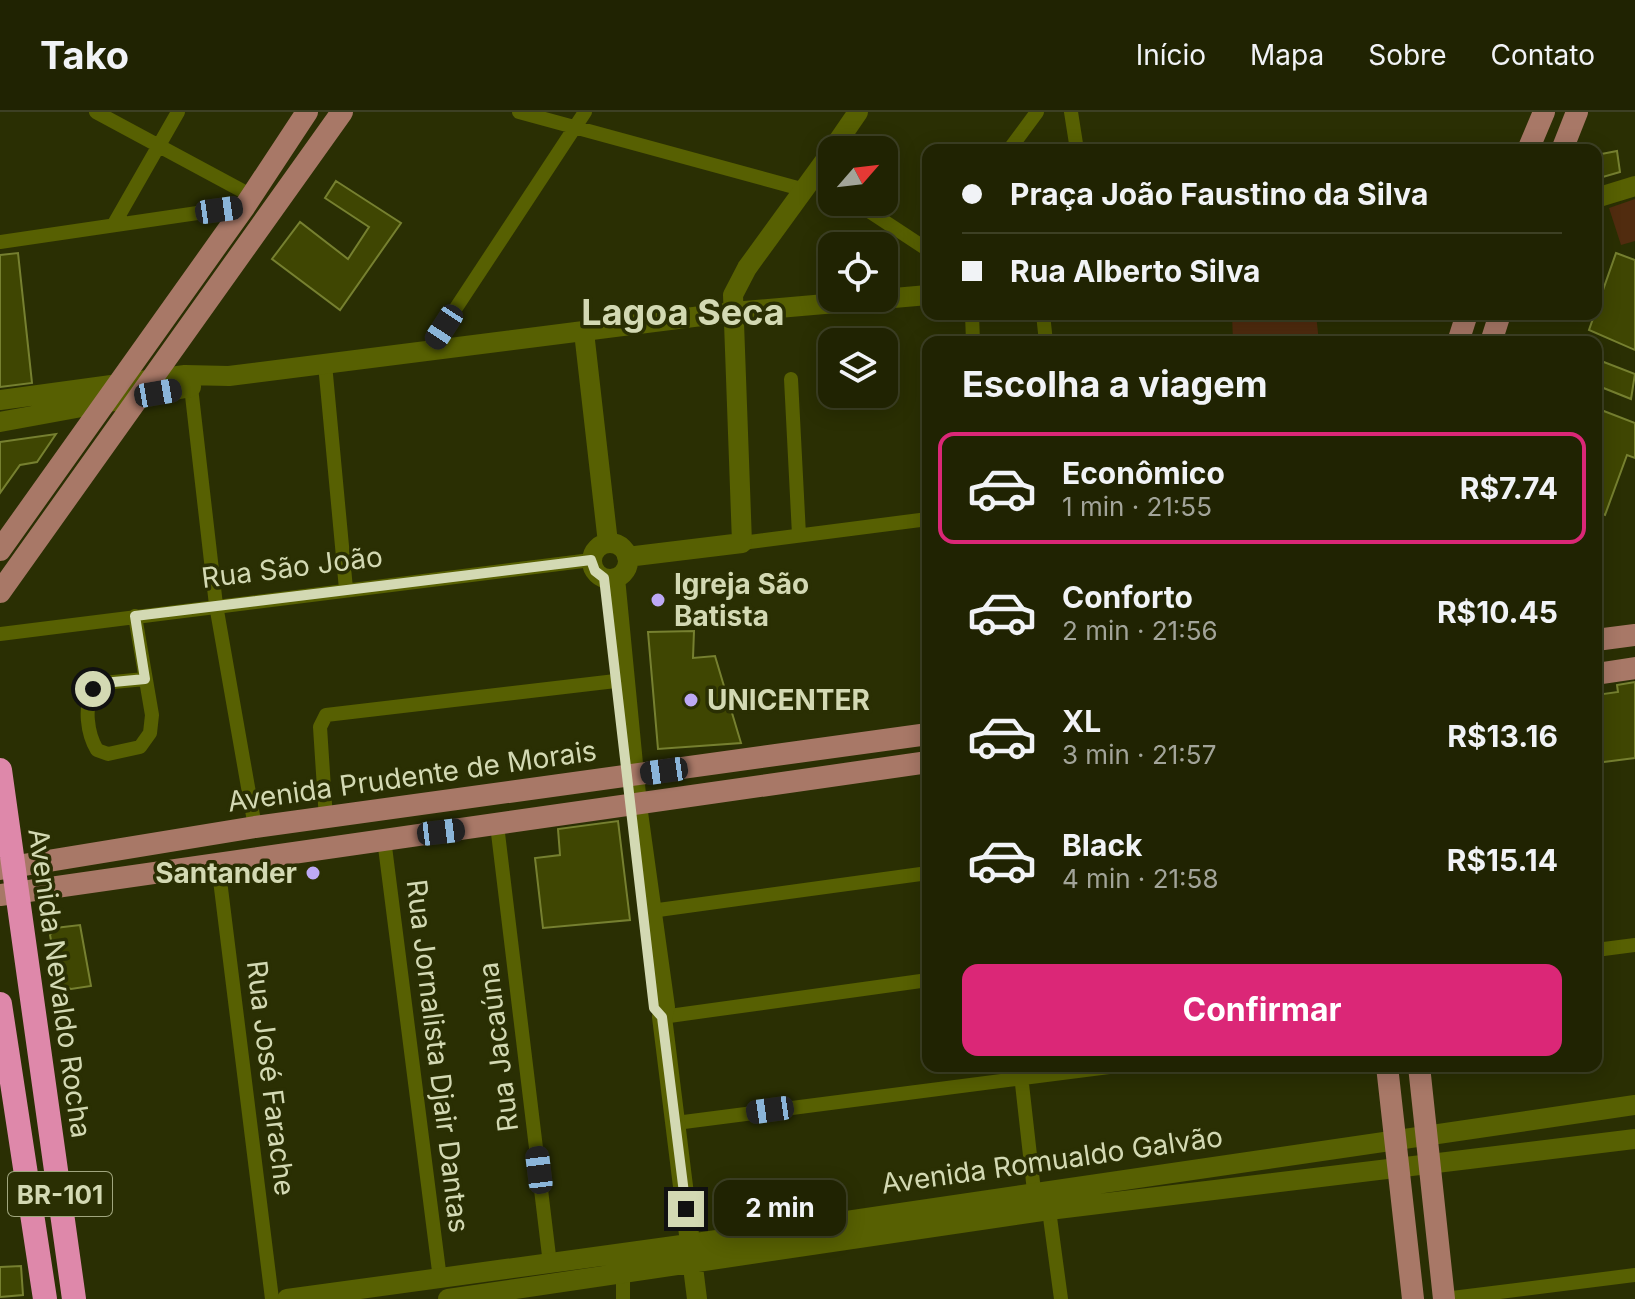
<!DOCTYPE html>
<html lang="pt">
<meta charset="utf-8">
<style>
body{margin:0;font-family:Inter,sans-serif;background:#282b0c;color:#f1f3f6;height:100vh;display:flex;flex-direction:column;font-size:30px;white-space:nowrap}
*{box-sizing:border-box;margin:0}
p{font-size:26px;color:#a2a499}
.icon{flex:none;width:44px;height:44px;fill:none;stroke:currentColor;stroke-width:2;stroke-linecap:round;stroke-linejoin:round}
.map{position:relative;flex:1;overflow:hidden}
.sheet{position:absolute;left:922px;top:224px;width:680px;height:736px;display:flex;flex-direction:column;background:#202302;border-radius:16px;box-shadow:0 4px 20px #0003,0 0 0 2px #3d4024}
.sheet>*{flex:none}
.top-card{position:absolute;left:922px;top:32px;width:680px;height:176px;border-radius:16px;box-shadow:0 4px 20px #0003,0 0 0 2px #3d4024;display:grid;align-content:center;height:176px;padding:0 40px;background:#202302}
.needle{width:52px;rotate:62deg}
.buttons{position:absolute;left:818px;top:24px;display:grid;gap:16px}
.buttons a{display:grid;place-items:center;width:80px;height:80px;border-radius:16px;background:#202302;box-shadow:0 4px 20px #0003,0 0 0 2px #3d4024;font-size:40px}
.end{position:absolute;width:36px;height:36px;margin:-18px;border:10px solid #d3d9b3;background:#111;box-shadow:0 0 0 4px #111}
.from{border-radius:50%}
.bubble{position:absolute;height:56px;border-radius:16px;background:#202302;box-shadow:0 4px 20px #0003,0 0 0 2px #3d4024;font-size:26px;font-weight:700;line-height:56px;text-align:center}
.car{position:absolute;width:24px;height:48px;margin:-24px -12px;border-radius:10px;box-shadow:0 0 6px 2px #0007;background:linear-gradient(#222 24%,#8ab4d8 0 40%,#222 0 76%,#8ab4d8 0 86%,#222 0)}
.top-card b{display:flex;align-items:center;gap:28px;height:76px;font-size:30px}
.top-card b+b{border-top:2px solid #3d4024}
.top-card i{width:20px;height:20px;background:#f1f3f6}
ul{padding:0;list-style:none}
li{display:flex;align-items:center;gap:24px;height:112px;margin:0 16px 12px;padding:0 24px;border:4px solid transparent;border-radius:16px}
li div{flex:1}
li b{display:block;font-size:30px}
li em{font-style:normal;font-weight:700}
li.current{border-color:#db2777}
li>.icon{width:72px;height:72px;stroke-width:1.5}
h2{padding:0 40px;font-size:36px;line-height:96px}
.action{display:flex;gap:16px;margin-top:auto;padding:16px 40px}
.action a{flex:1;height:92px;border-radius:16px;background:#db2777;color:#fff;font-size:32px;font-weight:700;line-height:92px;text-align:center}
header{display:flex;align-items:center;gap:48px;box-sizing:border-box;height:112px;padding:0 40px;background:#202302;border-bottom:2px solid #3d4024}
header strong{font-size:38px}
nav{display:flex;gap:44px;margin-inline-start:auto;font-size:28px}
.map>svg:first-child{display:block}
.green{fill:#512c0f}
.building{fill:#3f4602;stroke:#768030;stroke-width:2}
.lines{fill:none;stroke-linecap:round;stroke-linejoin:round}
.street{stroke:#576002;stroke-width:14}
.secondary{stroke:#576002;stroke-width:20}
.primary{stroke:#a87867;stroke-width:22}
.highway{stroke:#de88aa;stroke-width:24}
.route{stroke:#d3d9b3;stroke-width:10}
.poi-dot{fill:#bda9f5;stroke:#2a2f03;stroke-width:3}
.labels{text-anchor:middle;dominant-baseline:central;stroke-width:7;stroke-linejoin:round;paint-order:stroke}
.shield{fill:#2a2f03;stroke:#a0a67e;stroke-width:2}
.shield-label{font-size:26px;font-weight:bold;fill:#d3d9b3}
.street-label{font-size:28px;fill:#d3d9b3;stroke:#2a2f03}
.poi-label{font-size:28px;font-weight:bold;fill:#d3d9b3;stroke:#2a2f03;text-anchor:start}
.district-label{font-size:36px;font-weight:bold;fill:#d3d9b3;stroke:#2a2f03}
</style>
<header>
<strong>Tako</strong>
<nav><a>Início</a><a>Mapa</a><a>Sobre</a><a>Contato</a></nav>
</header>
<div class="map">
<svg width="1635" height="1187" viewBox="0 0 1635 1187">
<rect width="100%" height="100%" fill="#2a2f03"/>
<path class="green" d="M1635,87v42l-14,4 -12,-37z
M1232,202h84l3,28h-86z"/>
<path class="building" d="M1617,39l3,21 -24,7v-24z
M336,69l65,42 -61,87 -68,-51 28,-37 48,37 21,-32 -44,-29z
M18,141l14,130 -32,4v-132z
M1616,141l19,7v90l-46,-20z
M1596,247l39,15 -4,25 -35,-14z
M1596,296l39,15v35l-8,-3 -22,60 -9,-4z
M56,322l-19,28 -17,3 -20,28v-51z
M694,519l-1,27 22,-2 26,87 -83,6 -10,-117z
M1635,570v76l-39,5v-68l22,-3 -1,-7z
M618,709l12,99 -87,8 -8,-70 25,-3 -2,-26z
M80,813l11,61 -20,3 -12,-5 -9,-49 5,-7z
M21,1154l2,29 -23,2v-30z"/>
<g class="lines">
<path class="street" d="M96,0l156,84
M519,0l286,78
M1071,0l6,38
M1009,38l28,-38
M815,64l17,11
M855,90l73,48
M114,112l64,-112
M0,130l245,-36
M972,202l1,28
M1043,202l3,28
M427,240l158,-240
M325,252l21,225
M791,267l8,156
M191,275l25,218 39,222
M742,431l186,-24
M135,504l17,99 -2,18 -10,14 -32,7 -11,-4c-10,-17 -13,-43 -4,-61l10,-6 42,-4
M0,522l591,-74
M326,707l-6,-92 6,-12 298,-35
M497,713l53,439
M384,727l56,440
M218,752l54,435
M651,799l277,-38
M1596,838l39,-5
M662,905l266,-37
M1020,954l14,125
M676,1011l441,-57
M1049,1098l12,89
M623,1187v-25
M1444,1187l191,-24"/>
<path class="secondary" d="M832,38l26,-38
M1596,86l39,-12
M584,220l24,211
M0,288l185,-25 44,1 504,-64 195,-17
M0,310l191,-35
M592 449a18 18 0 1 1 36 0a18 18 0 1 1-36 0Z
M627,445l115,-14 -9,-248 14,-27 85,-117
M615,466l22,227 28,202 -3,10 35,282
M287,1187l409,-56 939,-138
M448,1187l601,-89 586,-71"/>
<path class="primary" d="M1528,38l16,-38
M1562,38l15,-38
M1458,230l9,-28
M1491,230l9,-28
M0,438l245,-344 62,-94
M0,480l342,-480
M1596,528l39,-5
M1596,562l39,-6
M0,757l255,-42 673,-93
M0,783l928,-133
M1387,954l26,233
M1419,954l25,233"/>
<path class="highway" d="M0,658l74,529
M0,892l45,295"/>
</g>
<g class="lines">
<path class="route" d="M93,577l10,-6 42,-4 -10,-63 456,-56 4,11 9,7 50,430 8,9 24,192"/>
</g>
<g class="poi-dot">
<circle cx="658" cy="488" r="8"/>
<circle cx="691" cy="588" r="8"/>
<circle cx="313" cy="761" r="8"/>
</g>
<g class="labels">
<rect class="shield" x="8" y="1060" width="104" height="44" rx="6"/>
<g class="shield-label">
<text x="60" y="1082">BR-101</text>
</g>
<g class="street-label">
<text transform="translate(292 455) rotate(-7)">Rua São João</text>
<text transform="translate(412 664) rotate(-8)">Avenida Prudente de Morais</text>
<text transform="translate(60 871) rotate(82)">Avenida Nevaldo Rocha</text>
<text transform="translate(498 935) rotate(-97)">Rua Jacaúna</text>
<text transform="translate(438 944) rotate(83)">Rua Jornalista Djair Dantas</text>
<text transform="translate(271 966) rotate(83)">Rua José Farache</text>
<text transform="translate(1052 1048) rotate(-8)">Avenida Romualdo Galvão</text>
</g>
<g class="poi-label">
<text x="674" y="472">Igreja São<tspan x="674" dy="32">Batista</tspan></text>
<text x="707" y="588">UNICENTER</text>
<text x="297" y="761" text-anchor="end">Santander</text>
</g>
<g class="district-label">
<text x="683" y="200">Lagoa Seca</text>
</g>
</g>
</svg>
<div class="buttons">
<a><svg class="needle" viewBox="-14 -14 28 28"><path d="M0-13l5 13h-10z" fill="#e53935"/><path d="M0 13l5-13h-10z" fill="#a2a499"/></svg></a>
<a><svg class="icon" aria-label="locate" viewBox="0 0 24 24"><circle cx="12" cy="12" r="6"/><path d="M12 2v4M12 18v4M2 12h4M18 12h4"/></svg></a>
<a><svg class="icon" aria-label="layers" viewBox="0 0 24 24"><path d="M12 4l9 5-9 5-9-5zM3 14l9 5 9-5"/></svg></a>
</div>
<i class="end from" style="left:93px;top:577px"></i>
<i class="end" style="left:686px;top:1097px"></i>
<div class="bubble" style="left:714px;top:1068px;width:132px">2 min</div>
<i class="car" style="left:219px;top:98px;rotate:82deg"></i>
<i class="car" style="left:444px;top:215px;rotate:213deg"></i>
<i class="car" style="left:158px;top:281px;rotate:80deg"></i>
<i class="car" style="left:664px;top:659px;rotate:262deg"></i>
<i class="car" style="left:441px;top:720px;rotate:83deg"></i>
<i class="car" style="left:770px;top:998px;rotate:262deg"></i>
<i class="car" style="left:539px;top:1058px;rotate:353deg"></i>
<div class="top-card">
<b><i class="from"></i>Praça João Faustino da Silva</b>
<b><i></i>Rua Alberto Silva</b>
</div>
<section class="sheet">
<h2>Escolha a viagem</h2>
<ul>
<li class="current"><svg class="icon" aria-label="car" viewBox="0 0 24 24"><path d="M5 17H2v-5l4-1 3-4h7l3 4 3 1v5h-3M9 17h6M6 11h13"/><circle cx="7" cy="17" r="2"/><circle cx="17" cy="17" r="2"/></svg><div><b>Econômico</b><p>1 min · 21:55</p></div><em>R$7.74</em></li>
<li><svg class="icon" aria-label="car" viewBox="0 0 24 24"><path d="M5 17H2v-5l4-1 3-4h7l3 4 3 1v5h-3M9 17h6M6 11h13"/><circle cx="7" cy="17" r="2"/><circle cx="17" cy="17" r="2"/></svg><div><b>Conforto</b><p>2 min · 21:56</p></div><em>R$10.45</em></li>
<li><svg class="icon" aria-label="car" viewBox="0 0 24 24"><path d="M5 17H2v-5l4-1 3-4h7l3 4 3 1v5h-3M9 17h6M6 11h13"/><circle cx="7" cy="17" r="2"/><circle cx="17" cy="17" r="2"/></svg><div><b>XL</b><p>3 min · 21:57</p></div><em>R$13.16</em></li>
<li><svg class="icon" aria-label="car" viewBox="0 0 24 24"><path d="M5 17H2v-5l4-1 3-4h7l3 4 3 1v5h-3M9 17h6M6 11h13"/><circle cx="7" cy="17" r="2"/><circle cx="17" cy="17" r="2"/></svg><div><b>Black</b><p>4 min · 21:58</p></div><em>R$15.14</em></li>
</ul>
<div class="action"><a>Confirmar</a></div>
</section>
</div>
